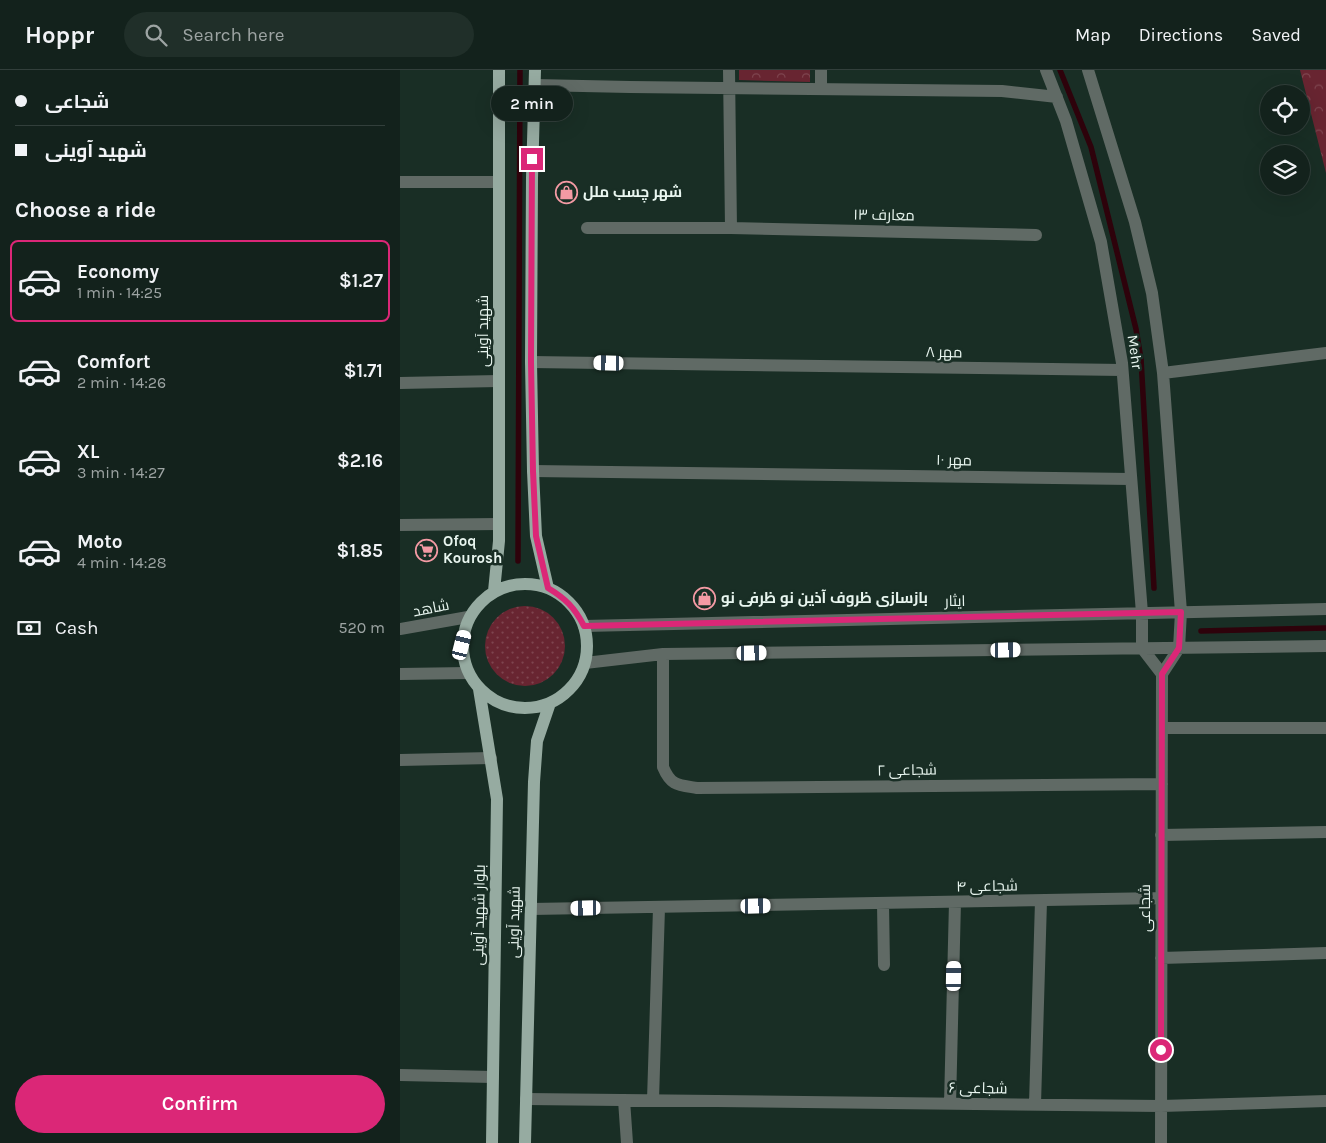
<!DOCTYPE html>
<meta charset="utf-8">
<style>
body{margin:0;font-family:Karla,Cairo,sans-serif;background:#202f29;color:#f1f3f6;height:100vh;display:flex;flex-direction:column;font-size:19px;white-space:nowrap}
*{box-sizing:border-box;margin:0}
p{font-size:16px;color:#9da4a3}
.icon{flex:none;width:28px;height:28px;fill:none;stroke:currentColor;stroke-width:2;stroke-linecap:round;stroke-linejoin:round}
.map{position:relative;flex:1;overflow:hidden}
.drawer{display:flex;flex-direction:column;background:#13221c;width:400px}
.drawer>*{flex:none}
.top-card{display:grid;align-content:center;height:110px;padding:0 15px;background:#13221c}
.tools{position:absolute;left:860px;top:15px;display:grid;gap:10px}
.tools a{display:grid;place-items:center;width:50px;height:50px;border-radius:50%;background:#13221c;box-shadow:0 5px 20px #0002,0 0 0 1px #323f3b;font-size:25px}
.end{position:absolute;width:22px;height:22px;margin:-11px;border:6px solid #db2777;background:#fff;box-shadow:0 0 0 2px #fff}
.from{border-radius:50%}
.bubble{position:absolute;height:35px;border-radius:18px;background:#13221c;box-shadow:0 5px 20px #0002,0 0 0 1px #323f3b;font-size:16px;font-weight:600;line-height:35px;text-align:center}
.car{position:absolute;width:15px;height:30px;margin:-15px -8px;border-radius:6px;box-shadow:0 0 4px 1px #0007;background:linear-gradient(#fff 24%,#345 0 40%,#fff 0 76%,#345 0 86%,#fff 0)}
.top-card b{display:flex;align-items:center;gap:18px;height:48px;font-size:19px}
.top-card b+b{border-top:1px solid #323f3b}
.top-card i{width:12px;height:12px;background:#f1f3f6}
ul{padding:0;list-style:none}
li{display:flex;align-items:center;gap:15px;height:82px;margin:0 10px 8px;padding:0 5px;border:2px solid transparent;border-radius:8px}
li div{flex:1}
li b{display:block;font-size:19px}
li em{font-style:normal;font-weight:600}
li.current{border-color:#db2777}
li>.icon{width:45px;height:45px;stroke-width:1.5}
h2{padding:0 15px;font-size:22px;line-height:60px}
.pay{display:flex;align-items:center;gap:12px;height:55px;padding:0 15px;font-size:19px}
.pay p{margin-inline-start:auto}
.button{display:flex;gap:10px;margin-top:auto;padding:10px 15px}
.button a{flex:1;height:58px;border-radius:30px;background:#db2777;color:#fff;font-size:20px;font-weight:600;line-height:58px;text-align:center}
header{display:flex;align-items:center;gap:30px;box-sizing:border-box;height:70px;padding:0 25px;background:#13221c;border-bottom:1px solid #323f3b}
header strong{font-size:24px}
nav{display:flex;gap:28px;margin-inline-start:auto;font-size:18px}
.search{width:350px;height:45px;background:#202f29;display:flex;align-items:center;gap:12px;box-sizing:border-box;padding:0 18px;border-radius:28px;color:#9da4a3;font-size:19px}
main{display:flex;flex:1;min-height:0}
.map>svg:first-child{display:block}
.grass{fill:url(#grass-dots)}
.park{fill:url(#park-crowns)}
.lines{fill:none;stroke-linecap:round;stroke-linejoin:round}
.stream{stroke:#2e020b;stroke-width:5.5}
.minor{stroke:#606a65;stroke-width:12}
.major{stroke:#96aba1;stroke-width:12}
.route{stroke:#db2777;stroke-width:6}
.labels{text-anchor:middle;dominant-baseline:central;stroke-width:5;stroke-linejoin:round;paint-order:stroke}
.poi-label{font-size:15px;font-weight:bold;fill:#e9f6f0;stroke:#192e25;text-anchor:start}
.street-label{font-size:15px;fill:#e9f6f0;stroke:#192e25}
</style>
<header>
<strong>Hoppr</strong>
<div class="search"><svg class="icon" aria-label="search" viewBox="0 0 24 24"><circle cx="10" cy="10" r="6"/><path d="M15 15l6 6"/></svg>Search here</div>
<nav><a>Map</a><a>Directions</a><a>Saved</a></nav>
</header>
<main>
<section class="drawer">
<div class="top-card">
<b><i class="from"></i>شجاعی</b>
<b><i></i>شهید آوینی</b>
</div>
<h2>Choose a ride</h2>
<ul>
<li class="current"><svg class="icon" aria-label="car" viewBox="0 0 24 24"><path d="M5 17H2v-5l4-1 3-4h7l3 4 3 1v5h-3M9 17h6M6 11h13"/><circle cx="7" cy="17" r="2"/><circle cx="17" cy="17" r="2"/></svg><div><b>Economy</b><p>1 min · 14:25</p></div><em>$1.27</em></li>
<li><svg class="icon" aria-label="car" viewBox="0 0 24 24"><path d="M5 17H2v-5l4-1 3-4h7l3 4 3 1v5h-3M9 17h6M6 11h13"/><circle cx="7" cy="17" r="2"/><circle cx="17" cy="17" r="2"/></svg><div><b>Comfort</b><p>2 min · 14:26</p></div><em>$1.71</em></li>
<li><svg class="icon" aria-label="car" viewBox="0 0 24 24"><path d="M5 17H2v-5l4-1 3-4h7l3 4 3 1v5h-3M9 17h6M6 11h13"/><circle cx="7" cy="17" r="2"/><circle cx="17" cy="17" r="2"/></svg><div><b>XL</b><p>3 min · 14:27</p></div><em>$2.16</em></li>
<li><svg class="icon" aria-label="car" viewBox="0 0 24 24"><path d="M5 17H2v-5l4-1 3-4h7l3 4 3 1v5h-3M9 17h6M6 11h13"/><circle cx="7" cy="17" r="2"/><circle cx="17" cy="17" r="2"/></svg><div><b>Moto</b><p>4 min · 14:28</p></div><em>$1.85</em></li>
</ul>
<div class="pay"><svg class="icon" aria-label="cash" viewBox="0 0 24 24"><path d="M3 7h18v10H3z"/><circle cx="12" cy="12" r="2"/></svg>Cash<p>520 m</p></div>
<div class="button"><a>Confirm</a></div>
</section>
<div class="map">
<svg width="926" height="1073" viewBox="0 0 926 1073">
<defs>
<pattern id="grass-dots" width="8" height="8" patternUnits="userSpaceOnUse" patternTransform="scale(1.25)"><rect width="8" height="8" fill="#682531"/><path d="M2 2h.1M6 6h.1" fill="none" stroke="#7e454f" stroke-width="1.8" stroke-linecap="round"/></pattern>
<pattern id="park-crowns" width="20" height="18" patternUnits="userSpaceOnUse" patternTransform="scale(1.25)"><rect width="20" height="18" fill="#682531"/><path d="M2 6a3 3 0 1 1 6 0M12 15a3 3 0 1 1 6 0" fill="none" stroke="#7e454f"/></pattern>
</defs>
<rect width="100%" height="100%" fill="#192e25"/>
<path class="grass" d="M85 576a40 40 0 1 1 80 0a40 40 0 1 1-80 0Z"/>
<path class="park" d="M339,0h71v12l-71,-2z
M900,0h26v103z"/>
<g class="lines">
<path class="stream" d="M660,0l31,77 45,182 5,30 13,229
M118,491l2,-491
M801,561l125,-3"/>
<path class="minor" d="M329,0l2,158
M646,0l20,51 35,121 21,121 20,250v35l20,26
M688,0l47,152 17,71 11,80 18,239 -2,36 -17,26
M135,15l95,2 372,4 55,6
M421,19v-19
M0,112h99
M187,158h144l305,7
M131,292l591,8
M763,303l163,-20
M0,313l98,-2
M133,401l597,8
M0,455l99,-1
M184,556l742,-17
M0,559l68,-12
M263,584v113c8,19 15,18 34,21l465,-4
M185,593l78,-9 663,-8
M0,604l68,-1
M762,658h164
M0,690l91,-2
M761,765l165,-3
M483,834l1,61
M131,839l630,-11
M761,888l165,-5
M0,1005l93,2
M126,1029l635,7 165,-5
M224,1030l3,43
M253,1030l6,-192
M550,1034l5,-202
M635,1034l6,-203
M761,1073l1,-469"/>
<path class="major" d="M135,0l-3,108 -1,184 2,109 3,65 12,52
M63 576a62 62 0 1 1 124 0a62 62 0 1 1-124 0Z
M94,521l5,-50v-471
M79,619l18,110 -5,344
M125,1073l9,-361 3,-41 13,-38"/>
</g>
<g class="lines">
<path class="route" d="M132,89l-1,203 2,109 3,65 12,52c18,11 26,19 36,38l597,-14 -2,36 -17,26 -1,376"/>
</g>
<defs>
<symbol id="shop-ring" viewBox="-11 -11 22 22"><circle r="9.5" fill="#192e25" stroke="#f49aa4" stroke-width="1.5"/><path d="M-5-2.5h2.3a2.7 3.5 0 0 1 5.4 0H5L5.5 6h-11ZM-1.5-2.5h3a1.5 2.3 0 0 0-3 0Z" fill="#f49aa4"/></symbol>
<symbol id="supermarket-ring" viewBox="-11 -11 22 22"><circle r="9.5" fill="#192e25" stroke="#f49aa4" stroke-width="1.5"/><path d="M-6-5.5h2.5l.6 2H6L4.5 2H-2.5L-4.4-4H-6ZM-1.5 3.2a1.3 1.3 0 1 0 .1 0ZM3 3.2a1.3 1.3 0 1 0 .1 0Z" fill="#f49aa4"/></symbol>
</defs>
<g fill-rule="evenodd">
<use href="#shop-ring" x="154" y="110" width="25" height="25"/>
<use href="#supermarket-ring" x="14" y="468" width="25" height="25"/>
<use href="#shop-ring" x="292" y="516" width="25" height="25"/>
</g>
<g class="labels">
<g class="poi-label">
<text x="183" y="122">شهر چسب ملل</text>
<text x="43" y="471">Ofoq<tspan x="43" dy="17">Kourosh</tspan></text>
<text x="321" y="528">بازسازی ظروف آذین نو ظرفی نو</text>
</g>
<g class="street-label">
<text transform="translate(484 145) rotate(1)">معارف ۱۳</text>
<text transform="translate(83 261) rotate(-90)">شهید آوینی</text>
<text transform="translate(544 282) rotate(1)">مهر ۸</text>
<text transform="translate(735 282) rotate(82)">Mehr</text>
<text transform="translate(554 390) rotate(1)">مهر ۱۰</text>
<text transform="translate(555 531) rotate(-1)">ایثار</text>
<text transform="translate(31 538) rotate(-11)">شاهد</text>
<text transform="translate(507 700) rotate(-1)">شجاعی ۲</text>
<text transform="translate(587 816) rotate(-1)">شجاعی ۴</text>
<text transform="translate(745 838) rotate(-90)">شجاعی</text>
<text transform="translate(79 845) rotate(-89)">بلوار شهید آوینی</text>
<text transform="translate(114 852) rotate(-89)">شهید آوینی</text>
<text transform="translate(578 1018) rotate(1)">شجاعی ۶</text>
</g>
</g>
</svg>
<div class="tools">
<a><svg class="icon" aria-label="locate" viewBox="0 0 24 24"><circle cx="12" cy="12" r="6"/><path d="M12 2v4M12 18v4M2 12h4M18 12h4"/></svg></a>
<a><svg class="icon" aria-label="layers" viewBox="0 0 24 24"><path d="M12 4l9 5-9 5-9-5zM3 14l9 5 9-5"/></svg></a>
</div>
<i class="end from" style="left:761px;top:980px"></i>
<i class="end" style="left:132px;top:89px"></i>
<div class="bubble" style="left:91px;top:16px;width:82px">2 min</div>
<i class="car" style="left:209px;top:293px;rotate:271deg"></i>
<i class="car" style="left:62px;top:575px;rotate:14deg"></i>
<i class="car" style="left:606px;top:580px;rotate:89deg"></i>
<i class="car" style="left:352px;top:583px;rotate:89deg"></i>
<i class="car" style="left:356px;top:836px;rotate:89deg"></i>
<i class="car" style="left:186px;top:838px;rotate:269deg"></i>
<i class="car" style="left:554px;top:906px;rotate:1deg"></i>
</div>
</main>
